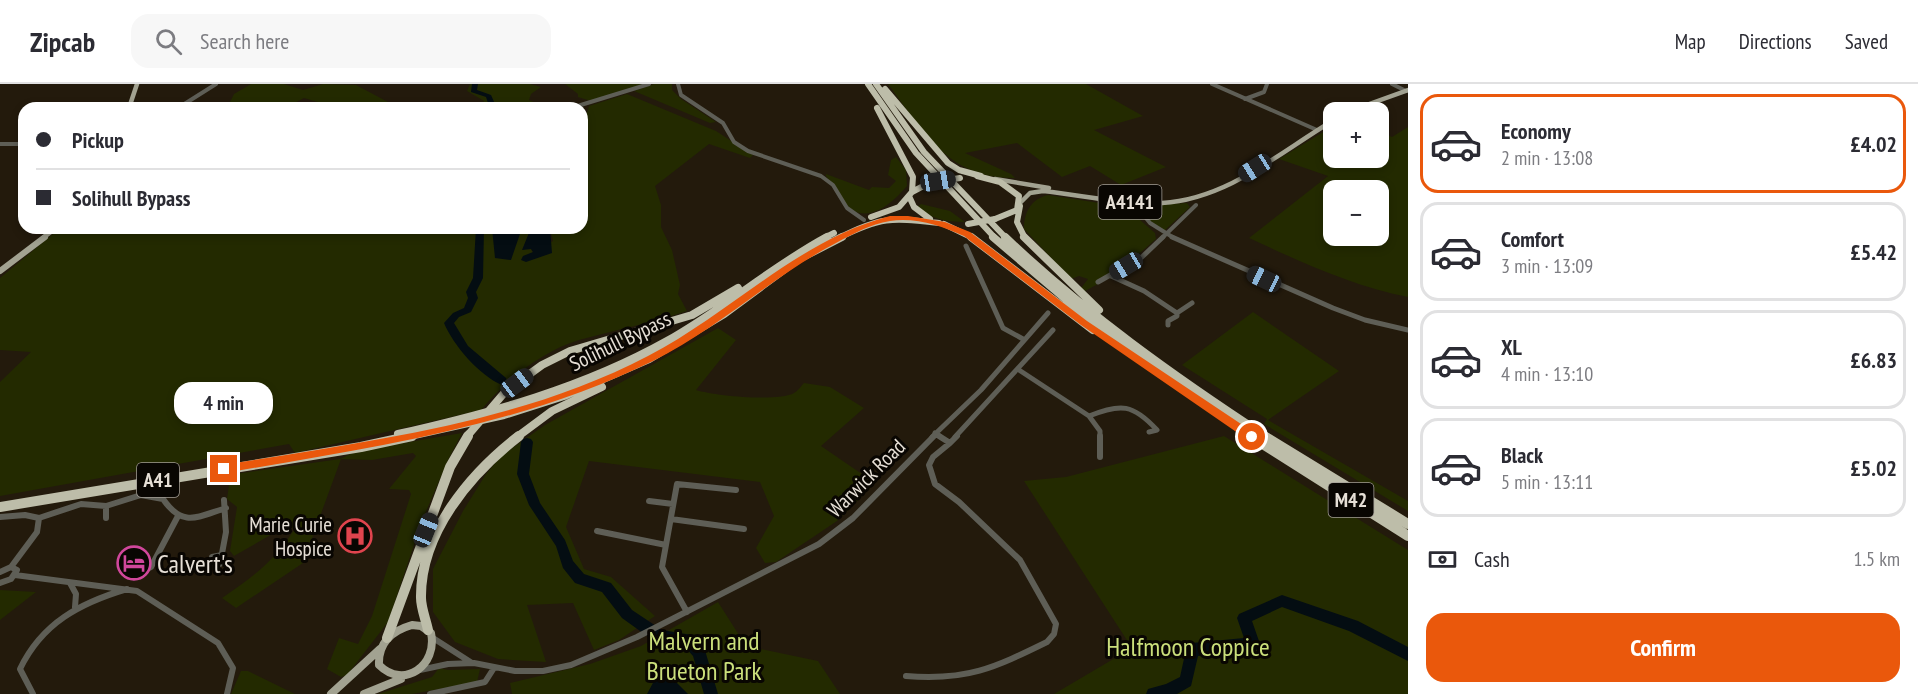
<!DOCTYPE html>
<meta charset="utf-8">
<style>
body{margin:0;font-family:"PT Sans Narrow",sans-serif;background:#f7f7f7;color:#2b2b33;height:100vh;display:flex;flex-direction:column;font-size:22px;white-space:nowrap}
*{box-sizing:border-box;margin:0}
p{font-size:20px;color:#7c7c81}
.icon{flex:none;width:33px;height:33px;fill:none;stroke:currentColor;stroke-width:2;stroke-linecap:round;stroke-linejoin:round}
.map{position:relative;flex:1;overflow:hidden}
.panel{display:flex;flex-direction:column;background:#fff;width:510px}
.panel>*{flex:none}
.top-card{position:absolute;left:18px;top:18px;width:570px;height:132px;border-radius:18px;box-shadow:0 3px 9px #0003;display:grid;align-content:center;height:132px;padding:0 18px;background:#fff}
.tools{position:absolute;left:1323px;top:18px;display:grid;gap:12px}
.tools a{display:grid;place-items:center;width:66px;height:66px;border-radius:12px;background:#fff;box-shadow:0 3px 9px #0003;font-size:30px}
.end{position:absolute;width:27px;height:27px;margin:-14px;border:8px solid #ea580c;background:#fff;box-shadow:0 0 0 3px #fff}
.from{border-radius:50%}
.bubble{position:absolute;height:42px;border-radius:18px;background:#fff;box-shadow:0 3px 9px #0003;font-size:20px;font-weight:800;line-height:42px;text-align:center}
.car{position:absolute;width:18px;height:36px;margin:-18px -9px;border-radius:8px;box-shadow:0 0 4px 2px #0007;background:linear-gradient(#222 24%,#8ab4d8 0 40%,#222 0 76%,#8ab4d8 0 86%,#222 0)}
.top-card b{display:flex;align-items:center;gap:21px;height:57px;font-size:22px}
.top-card b+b{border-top:2px solid #e1e1e2}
.top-card i{width:15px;height:15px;background:#2b2b33}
ul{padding:10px 0 0;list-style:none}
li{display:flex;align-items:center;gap:18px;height:99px;margin:0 12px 9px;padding:0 6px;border:3px solid #e1e1e2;border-radius:18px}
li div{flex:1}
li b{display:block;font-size:22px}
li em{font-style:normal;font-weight:800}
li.active{border-color:#ea580c}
li>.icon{width:54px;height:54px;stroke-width:1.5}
.pay{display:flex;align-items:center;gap:15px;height:66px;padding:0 18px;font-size:22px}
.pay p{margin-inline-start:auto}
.cta{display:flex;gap:12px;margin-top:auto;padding:12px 18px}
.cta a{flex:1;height:69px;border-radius:18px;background:#ea580c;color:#fff;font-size:24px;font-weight:800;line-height:69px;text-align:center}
header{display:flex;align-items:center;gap:36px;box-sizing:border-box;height:84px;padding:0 30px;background:#fff;border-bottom:2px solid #e1e1e2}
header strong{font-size:28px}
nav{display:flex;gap:33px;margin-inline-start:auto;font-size:21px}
.search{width:420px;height:54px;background:#f7f7f7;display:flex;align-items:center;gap:15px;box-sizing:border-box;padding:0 21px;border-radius:18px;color:#7c7c81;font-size:22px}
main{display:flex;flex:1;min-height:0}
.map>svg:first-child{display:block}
.green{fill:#232a00;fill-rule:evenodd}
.water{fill:#040d12}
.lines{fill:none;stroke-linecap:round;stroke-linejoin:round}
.river{fill:#040d12;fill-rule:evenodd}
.minor-far2{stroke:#5e5e56;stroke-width:4}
.minor-far1{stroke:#5e5e56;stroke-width:5}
.minor{stroke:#5e5e56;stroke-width:6}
.major-far2{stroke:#a2a291;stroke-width:4.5}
.major-far1{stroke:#a2a291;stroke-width:6}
.major{stroke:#a2a291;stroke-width:8}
.highway-far2{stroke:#bdbda9;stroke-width:6}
.highway-far1{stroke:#bdbda9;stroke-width:8}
.highway{stroke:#bdbda9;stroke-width:10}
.highway-bridge-far1{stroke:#bdbda9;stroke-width:6}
.highway-bridge{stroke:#bdbda9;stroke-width:8}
.route{fill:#ea580c}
.labels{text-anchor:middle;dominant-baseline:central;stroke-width:6;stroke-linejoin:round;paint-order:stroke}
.shield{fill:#090602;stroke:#a49e96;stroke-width:1.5}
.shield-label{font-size:20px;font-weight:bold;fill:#e6dfd6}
.street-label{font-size:21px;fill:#e6dfd6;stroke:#090602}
.poi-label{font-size:21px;fill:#e6dfd6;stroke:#090602;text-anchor:end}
.near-poi-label{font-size:26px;fill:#e6dfd6;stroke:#090602;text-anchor:start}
.near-park-label{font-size:26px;fill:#cbdf7b;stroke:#090602}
</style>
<header>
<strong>Zipcab</strong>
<div class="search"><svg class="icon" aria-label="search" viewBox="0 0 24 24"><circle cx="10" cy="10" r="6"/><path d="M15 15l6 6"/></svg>Search here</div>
<nav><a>Map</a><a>Directions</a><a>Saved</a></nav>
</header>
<main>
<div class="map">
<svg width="1408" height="610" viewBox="0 0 1408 610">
<rect width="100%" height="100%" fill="#231a0c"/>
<path class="green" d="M251,0h33l19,6 20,-6 33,1 32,17 2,4 -52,2 -34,-10 -19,10h-58l7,-14z
M470,0h60l11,3 -10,7 -2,6 19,8h-69l5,-7 -17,-10z
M565,0h81l-55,17 -13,-4v-3z
M654,0h18v6l9,9 35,23 -6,1 -76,-32z
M888,0h198l57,32 -49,14 72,37 -45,18 -31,-19 -28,11 -45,-34 -52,10 46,21 4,4c-67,1 -92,-47 -127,-94z
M627,10l89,37 37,24 -3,3 -41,-14 -54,42 6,19v22l11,23 8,35 -2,9 9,17c-35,12 -72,19 -108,29 -37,11 -74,41 -98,70l-186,43 -6,-9 -289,52v-114l31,-30 -31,-2v-72l60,-50h471l-8,21h8l2,4 -12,7 32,-19 -3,-13h32v-99l7,-23z
M1333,42l1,32h44l1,-27 13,6 16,-10v170c-56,-11 -107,-35 -159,-59l79,-62 -49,-17zM1378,106v46h-44v-46z
M896,73l10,13 1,16c-13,15 -35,37 -57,23l-24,-33v-2l43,16 3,-3 17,1 7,-7 -8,-6 3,-15z
M1048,111l77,12 30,26 1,6 -23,20 -37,22 2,3 -13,7 -4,-3 7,-9 -9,-3 -8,3 -47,-50c0,-17 7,-30 24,-34z
M1187,119l3,4 -26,24 -18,-13 -3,-7 12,-6z
M921,120l29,7 15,11c-19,0 -34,-3 -48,-15z
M1253,228l86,59 -71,49 140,81v10l-144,-87 3,-5 -85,-54z
M718,244l18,12 -40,50c19,6 82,12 98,3 4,-2 7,-7 10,-10l26,4 34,21 -43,38 54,37 -38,38 -61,41 -11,1 -9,-15 18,-32 -14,-34 -171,-21 -23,66 18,42 27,8 44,39 -36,24 -25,10 -21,-47 -46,2 19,57 -48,-3 -43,-17 -22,-30v-43l30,-58 23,-37 15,-18 44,-31z
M462,349l-14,27 -26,61 -34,101 -41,53 -6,2 -14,-8 12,-31 19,6 14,-28 39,-122 -2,-4 -20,-1 27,-33 -3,-3 -41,7 -31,-1 -38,104 -67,45 -14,-10c31,-21 51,-36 72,-68l-4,-6 -56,32 -4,-5 7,-44 -10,-8 2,-14 6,-11 105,-15 17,-8z
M1224,352l184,114v144h-354l78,-46 -108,-167 42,-4z
M0,506l36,2 -36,28z
M718,518l28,44 72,15 22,33h-328l-2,-11 80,-19 51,-18z
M439,584l9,2 32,-1 -3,13 -65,12h-34l54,-17z
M241,587h7l47,23h-64z"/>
<path class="water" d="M492,144h30l-11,32 -16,-2z
M531,144h19l2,25 -26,9 -5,-2 2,-4 10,-4 -2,-3 -9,1z
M670,592l18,18h-41l7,-13z"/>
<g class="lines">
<path class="river" d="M472,0h6l-1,6 14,5 4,9c-3,5 -8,4 -13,4l6,-5 -2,-6 -15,-5z
M476,144h8l-1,50 -7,14 2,6 -7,14 -12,5 -5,6 14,23 38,32 1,3 -1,3 -4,1c-22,-9 -49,-40 -58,-62l9,-10 11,-5 4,-10 -2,-6 7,-14z
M527,354l4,1 2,3 -4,32 11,29 25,37 8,21 11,13 27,9 21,27 30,20 30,5 12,12 14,47h-14l-11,-38 -9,-10 -30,-5 -32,-23 -20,-26 -27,-9 -12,-15 -7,-22 -27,-41 -12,-31 4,-32 2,-3z
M1282,511l76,26 50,26v14l-59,-30 -67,-24 -30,14 8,23 -2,5 -5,2 -55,5 -7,30 -14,8h-31l2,-5 18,-5 14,-7 7,-32 5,-2 52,-5 -7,-20 2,-4z"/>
<path class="minor-far2" d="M678,0l3,11 42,28 11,19 14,9 73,25 12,9 14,23 17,12
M1212,0l105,46
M1392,0l14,7
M1245,15l19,-7 3,-8
M178,24l38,-24
M571,24l78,-24
M0,60h24
M1133,118l17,21 24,15
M1162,154l34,-33"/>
<path class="minor-far1" d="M1172,153l161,71 32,12 43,10
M966,162l37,82 20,11
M1111,192l33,15 33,22v3l-9,5v4
M1098,198l44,-25 21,-20
M1177,229l15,-10
M1019,286l70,46c32,-13 44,-12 68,14l-8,2
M1089,332l11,15v6
M935,349l6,4
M932,353l49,-47 67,-77
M955,353l98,-107"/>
<path class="minor" d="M1100,352v21
M950,359l7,-7
M649,417l24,3
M106,422v12
M0,433l25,-2 14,3 -2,14 -26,35
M39,434l42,-14 25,2 35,-11 22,4c20,29 34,18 63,9
M671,435l73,10
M597,447l69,14
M212,473l10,-2
M220,480l6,-32 -2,-32
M0,488l11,-5 6,3 -6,9 -11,4
M15,491l122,16 81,52 15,25 -6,26
M134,493l17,-10 27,-51
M70,499l6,11 -1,13
M687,528l-25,-45 15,-83 59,6
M433,554l39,25
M420,586l28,-6 26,-1 41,8h28l28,-6 66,-28 182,-93 34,-26 81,-82
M906,592c61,5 88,-8 141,-34l7,-8 2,-10 -36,-64 -61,-58 -24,-18 -6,-19 4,-8 17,-14 -11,-7
M33,610l-13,-25c22,-46 60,-66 107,-80
M430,610l55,-12 9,-14"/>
<path class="major-far2" d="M129,24l8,-24
M1347,28l61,-22
M995,95l54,9
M1020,119l10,-10 13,-2c39,4 79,14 119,12 66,-4 118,-51 172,-83
M43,154l13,-10"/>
<path class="major-far1" d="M0,187l45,-34"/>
<path class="major" d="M412,541l9,1 10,7c7,32 -27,57 -52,32 -1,-22 12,-34 33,-40z
M331,610l49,-45
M364,610l37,-15"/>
<path class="highway-far2" d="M868,0l48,69 79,85
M876,0l48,68 82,86
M885,5l63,74 11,7 22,6
M877,24l36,69 -1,15
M977,92l23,6 19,14 -2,14 -22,9
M909,112l5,11 16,12
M1020,122l-3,16 8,16
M871,133l28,-10 13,-15 17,-9
M944,140l29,14
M824,154l10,-5
M839,154c43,-22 53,-20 100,-15"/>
<path class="highway-far1" d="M971,153l122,93
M993,153l102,87 157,113
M1005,153c79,75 170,140 262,200
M1024,153l75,73
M505,308l37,-27 28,-14 122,-36 46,-27
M398,350c93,-21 185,-46 269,-93 56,-31 104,-74 160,-104
M405,353l99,-22 60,-19 85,-37 75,-45 73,-54 45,-23
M467,353l2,-3
M517,353l35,-26 50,-24"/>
<path class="highway" d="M1250,352l158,100
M1264,352l144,88
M0,423l361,-60 51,-11
M428,546c-2,-10 -7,-22 -7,-32 -1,-65 49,-124 98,-162
M387,554l63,-171 18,-31"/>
<path class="highway-bridge-far1" d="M929,99l31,-5
M968,140l27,-5"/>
<path class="highway-bridge" d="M469,350l36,-42"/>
</g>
<path class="route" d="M890,132h18l37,6 25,10 117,89 169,113v6h-8l-167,-115 -117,-89c-22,-10 -49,-19 -74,-15 -20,3 -37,13 -54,22 -65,34 -118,86 -183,118 -135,66 -282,87 -429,112l-5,-4 5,-4c144,-24 294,-41 424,-109 83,-43 150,-116 242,-140z"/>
<defs>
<symbol id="hospital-ring" viewBox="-11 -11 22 22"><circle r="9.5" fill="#090602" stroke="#e0444e" stroke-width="1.5"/><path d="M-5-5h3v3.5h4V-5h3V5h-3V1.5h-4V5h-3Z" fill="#e0444e"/></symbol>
<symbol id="hotel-ring" viewBox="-11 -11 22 22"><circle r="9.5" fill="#090602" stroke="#d1479c" stroke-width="1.5"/><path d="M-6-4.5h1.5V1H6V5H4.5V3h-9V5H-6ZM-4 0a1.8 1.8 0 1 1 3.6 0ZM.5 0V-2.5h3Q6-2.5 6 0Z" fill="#d1479c"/></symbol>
</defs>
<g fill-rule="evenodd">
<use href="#hospital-ring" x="336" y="433" width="38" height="38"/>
<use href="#hotel-ring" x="115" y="460" width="38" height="38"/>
</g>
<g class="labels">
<g class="shield">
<rect x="1098.5" y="101" width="63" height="34" rx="4.5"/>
<rect x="137" y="379" width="42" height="34" rx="4.5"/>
<rect x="1328.5" y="399" width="45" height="34" rx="4.5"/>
</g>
<g class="shield-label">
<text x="1130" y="118">A4141</text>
<text x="158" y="396">A41</text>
<text x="1351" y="416">M42</text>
</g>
<g class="street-label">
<text transform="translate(620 257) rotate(-26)">Solihull Bypass</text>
<text transform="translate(866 394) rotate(-45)">Warwick Road</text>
</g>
<g class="poi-label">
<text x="332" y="440">Marie Curie<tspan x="332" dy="24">Hospice</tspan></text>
</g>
<g class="near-poi-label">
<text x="157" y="479">Calvert's</text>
</g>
<g class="near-park-label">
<text x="704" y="556">Malvern and<tspan x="704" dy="30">Brueton Park</tspan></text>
<text x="1188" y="562">Halfmoon Coppice</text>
</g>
</g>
</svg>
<div class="tools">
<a>+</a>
<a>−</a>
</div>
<i class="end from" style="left:1252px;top:353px"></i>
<i class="end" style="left:224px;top:385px"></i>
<div class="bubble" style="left:174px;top:298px;width:99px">4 min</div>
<i class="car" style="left:1255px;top:84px;rotate:238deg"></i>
<i class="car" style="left:938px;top:97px;rotate:81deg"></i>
<i class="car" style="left:1126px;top:182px;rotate:239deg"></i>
<i class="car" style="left:1264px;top:195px;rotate:295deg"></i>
<i class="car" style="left:517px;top:299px;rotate:53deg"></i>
<i class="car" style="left:426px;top:446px;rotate:22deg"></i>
<div class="top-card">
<b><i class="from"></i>Pickup</b>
<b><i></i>Solihull Bypass</b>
</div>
</div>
<section class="panel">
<ul>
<li class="active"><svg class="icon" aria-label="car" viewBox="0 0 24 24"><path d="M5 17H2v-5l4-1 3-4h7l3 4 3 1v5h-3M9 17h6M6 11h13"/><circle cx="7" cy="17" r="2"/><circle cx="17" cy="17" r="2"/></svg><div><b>Economy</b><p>2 min · 13:08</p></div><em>£4.02</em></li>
<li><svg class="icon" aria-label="car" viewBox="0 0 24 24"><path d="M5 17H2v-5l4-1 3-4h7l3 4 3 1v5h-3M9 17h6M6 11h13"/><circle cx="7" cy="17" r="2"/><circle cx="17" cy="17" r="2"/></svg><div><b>Comfort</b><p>3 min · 13:09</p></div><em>£5.42</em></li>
<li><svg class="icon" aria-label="car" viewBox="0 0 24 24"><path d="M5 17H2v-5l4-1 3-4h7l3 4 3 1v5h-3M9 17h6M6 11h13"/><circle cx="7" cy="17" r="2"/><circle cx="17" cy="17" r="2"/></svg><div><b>XL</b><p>4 min · 13:10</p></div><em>£6.83</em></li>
<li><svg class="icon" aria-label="car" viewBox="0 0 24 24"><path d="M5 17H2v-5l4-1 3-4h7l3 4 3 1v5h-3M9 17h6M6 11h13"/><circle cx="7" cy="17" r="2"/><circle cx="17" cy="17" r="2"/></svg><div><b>Black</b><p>5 min · 13:11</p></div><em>£5.02</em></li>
</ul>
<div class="pay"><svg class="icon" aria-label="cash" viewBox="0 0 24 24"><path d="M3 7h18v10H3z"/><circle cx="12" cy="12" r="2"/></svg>Cash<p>1.5 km</p></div>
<div class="cta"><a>Confirm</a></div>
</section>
</main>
